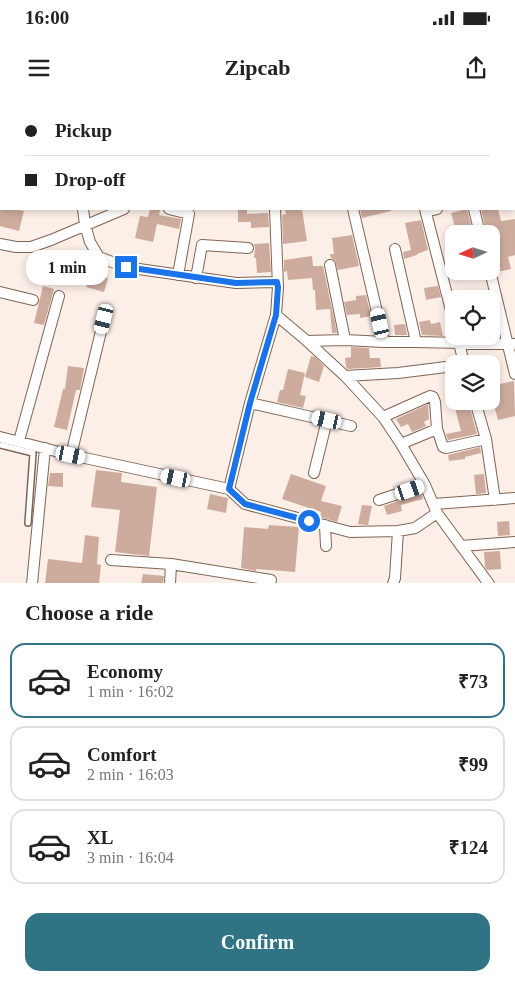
<!DOCTYPE html>
<meta charset="utf-8">
<style>
body{margin:0;font-family:"Times New Roman",serif;background:#f6f6f6;color:#222;height:100vh;display:flex;flex-direction:column;font-size:19px;white-space:nowrap}
*{box-sizing:border-box;margin:0}
p{font-size:16px;color:#767676}
.icon{flex:none;width:28px;height:28px;fill:none;stroke:currentColor;stroke-width:2;stroke-linecap:round;stroke-linejoin:round}
.map{position:relative;height:483px;overflow:hidden}
.sheet{display:flex;flex-direction:column;background:#fff;flex:1}
.sheet>*{flex:none}
.hud{position:absolute;left:0px;top:0px;width:515px;height:110px;box-shadow:0 2px 8px #0003;display:grid;align-content:center;height:110px;padding:0 25px;background:#fff}
.needle{width:32px;rotate:266deg}
.fabs{position:absolute;left:445px;top:125px;display:grid;gap:10px}
.fabs a{display:grid;place-items:center;width:55px;height:55px;border-radius:10px;background:#fff;box-shadow:0 2px 8px #0003;font-size:25px}
.end{position:absolute;width:22px;height:22px;margin:-11px;border:6px solid #1a73e8;background:#fff;box-shadow:0 0 0 2px #fff}
.from{border-radius:50%}
.bubble{position:absolute;height:35px;border-radius:15px;background:#fff;box-shadow:0 2px 8px #0003;font-size:16px;font-weight:700;line-height:35px;text-align:center}
.car{position:absolute;width:15px;height:30px;margin:-15px -8px;border-radius:6px;box-shadow:0 0 4px 1px #0007;background:linear-gradient(#fff 24%,#345 0 40%,#fff 0 76%,#345 0 86%,#fff 0)}
.hud b{display:flex;align-items:center;gap:18px;height:48px;font-size:19px}
.hud b+b{border-top:1px solid #e0e0e0}
.hud i{width:12px;height:12px;background:#222}
ul{padding:0;list-style:none}
li{display:flex;align-items:center;gap:15px;height:75px;margin:0 10px 8px;padding:0 15px;border:2px solid #e0e0e0;border-radius:15px}
li div{flex:1}
li b{display:block;font-size:19px}
li em{font-style:normal;font-weight:700}
li.on{border-color:#307384}
li>.icon{width:45px;height:45px;stroke-width:1.5}
h2{padding:0 25px;font-size:22px;line-height:60px}
.primary-button{display:flex;gap:10px;margin-top:auto;padding:10px 25px}
.primary-button a{flex:1;height:58px;border-radius:15px;background:#307384;color:#fff;font-size:20px;font-weight:700;line-height:58px;text-align:center}
.status{display:flex;justify-content:space-between;align-items:center;height:35px;padding:0 25px;background:#fff;direction:ltr}
.status svg{height:14px;fill:currentColor}
header{display:flex;justify-content:space-between;align-items:center;height:65px;padding:0 25px;background:#fff;font-size:22px;font-weight:700}
.map>svg:first-child{display:block}
.building{fill:#cdac9e}
.lines{fill:none;stroke-linecap:round;stroke-linejoin:round}
.service-casing{stroke:#806454;stroke-width:8}
.minor-casing{stroke:#806454;stroke-width:12}
.service{stroke:#fff;stroke-width:5}
.minor{stroke:#fff;stroke-width:10}
.route{stroke:#1a73e8;stroke-width:6}
</style>
<div class="status"><b>16:00</b><svg viewBox="0 0 49 12"><path d="M0 12V9h3v3zM5 12V6h3v6zM10 12V3h3v9zM15 12V0h3v12zM26 1h20v11H26zM47 4h2v5h-2z"/></svg></div>
<header><svg class="icon" aria-label="menu" viewBox="0 0 24 24"><path d="M4 6h16M4 12h16M4 18h16"/></svg>Zipcab<svg class="icon" aria-label="share" viewBox="0 0 24 24"><path d="M12 15V3M7 8l5-5 5 5M5 13v7h14v-7"/></svg></header>
<div class="map">
<svg width="515" height="484" viewBox="0 0 515 484">
<rect width="100%" height="100%" fill="#fcefe8"/>
<path class="building" d="M0,109h14l10,2 -5,20 -19,-5z
M150,109l10,1 -1,5 22,4 -2,10 -22,-5 -4,18 -18,-4 5,-22 8,1z
M238,109h9v5l21,-1 1,14 -18,1v-6h-13z
M285,109h17l5,32 -24,3 -1,-29 4,-1z
M360,109h31v2l-29,7z
M467,109l6,25h-16l-6,-21z
M481,109h17l3,12 14,-2v36l-7,2 3,12 -14,3 -2,-5 -4,-3v-30h-4z
M421,120l7,30 -11,4v1l-13,4 -1,-7 8,-2 -6,-27z
M352,135l7,31 -21,4 -3,-9 -4,-3 -1,-4h4l-2,-16z
M269,143l2,29 -14,1 -1,-15h-2l1,-10 -1,-4z
M312,156l1,10h10l14,67h-5l-2,-24 -14,1 -1,-20h-2l-1,-12 -24,2 -1,-9 -3,1v-12z
M90,173l18,5 -4,14 -18,-5z
M43,186l11,3 -10,36 -10,-2z
M438,186l3,11 -15,3 -2,-12z
M366,195l5,21 -11,2v-4l-13,1 -3,-13 12,-2v-4z
M430,220l1,4 9,-2 3,14 -21,-1 -3,-13z
M405,224l2,11h-12l-1,-10z
M351,247l18,1 1,10h10l1,9 -33,2 -2,-2 -1,-9 6,-1z
M311,256l4,1 9,9 -5,16 -14,-5z
M68,266l16,2 -4,22h-4l-9,40 -13,-3 9,-38h2z
M288,269l17,4 -5,22 6,1 -3,12 -26,-6 3,-12h3z
M514,281l1,35 -17,4 -3,-11 -7,1 -1,-9h4v-15z
M455,301h13l9,33 -29,6 -2,-6 15,-3 -6,-23h2z
M428,304l1,15 -5,3 2,4 -14,6 -4,-8 -7,3 -5,-8z
M480,347l1,6 -16,4v2l-16,2 -1,-6z
M96,370l26,3 -1,9 36,5 -8,69 -34,-4 5,-42 -29,-3z
M50,373h13v14l-15,-1z
M291,374l35,12 -5,15 21,5 -5,16 -17,-5 1,-5 -39,-13z
M484,374l2,19 -10,1 -2,-19z
M421,393l2,6 -22,6 1,6 -15,4 -3,-9z
M210,394l18,4 -2,15 -19,-4z
M362,405l10,1 -4,19 -10,-1z
M509,421l1,14 -12,1 -1,-14z
M269,425l30,2 -4,45 -39,-3v2l-15,-3 3,-41 24,2z
M85,435l14,2 -2,27 4,1 -2,19h-54l3,-25 34,4z
M500,451l1,18 -14,1 -2,-3 -1,-15z
M143,474l21,2 -1,8h-22z"/>
<g class="lines">
<defs>
<path id="service" d="M0,345l33,8 -5,70"/>
<path id="minor" d="M167,0l6,1
M243,0v1
M278,0l1,1
M308,0v1
M395,0l1,1
M444,0v1
M85,1v-1
M514,3h1
M514,49h1
M514,91l1,6
M83,109l2,16 5,17 9,15 26,10 111,16 41,-1
M169,109l20,5 -11,61
M275,109l3,78 -2,28 -26,88 -21,86 16,15 105,28 48,-1 17,-3 22,-15
M353,109l31,133
M425,109l29,113
M474,109l6,25
M427,111l10,-2
M0,144l16,3h15l20,-7 73,-31
M395,149l21,93
M330,165l15,75
M490,171l25,103
M196,178l6,-33 46,3
M0,192l33,8
M276,215l31,26 38,35 38,41 18,27 24,41 12,28 52,71
M458,238l6,26
M307,241l38,-1 39,2h32l99,2
M345,276l53,-3 56,-7
M475,301l11,38 9,61
M250,303l101,23
M383,317l47,-21 3,1 2,5 2,27 6,18 3,1 40,-9
M0,337l71,18 158,34
M19,341l40,-145
M401,344l36,-15
M71,355l33,-136
M314,373l13,-53
M379,400l46,-15
M434,404l81,-6
M325,425l1,21
M461,446l54,-4
M111,460l60,4
M32,484l13,-136
M170,484l1,-20 100,16
M393,484l2,-6 3,-47"/>
</defs>
<use href="#service" class="service-casing"/>
<use href="#minor" class="minor-casing"/>
<use href="#service" class="service"/>
<use href="#minor" class="minor"/>
</g>
<g class="lines">
<path class="route" d="M126,167l110,16 41,-1 1,5 -2,28 -26,88 -21,86 16,15 64,17"/>
</g>
</svg>
<div class="fabs">
<a><svg class="needle" viewBox="-14 -14 28 28"><path d="M0-13l5 13h-10z" fill="#e53935"/><path d="M0 13l5-13h-10z" fill="#767676"/></svg></a>
<a><svg class="icon" aria-label="locate" viewBox="0 0 24 24"><circle cx="12" cy="12" r="6"/><path d="M12 2v4M12 18v4M2 12h4M18 12h4"/></svg></a>
<a><svg class="icon" aria-label="layers" viewBox="0 0 24 24"><path d="M12 4l9 5-9 5-9-5zM3 14l9 5 9-5"/></svg></a>
</div>
<i class="end from" style="left:309px;top:421px"></i>
<i class="end" style="left:126px;top:167px"></i>
<div class="bubble" style="left:26px;top:150px;width:82px">1 min</div>
<i class="car" style="left:104px;top:219px;rotate:194deg"></i>
<i class="car" style="left:380px;top:223px;rotate:347deg"></i>
<i class="car" style="left:327px;top:320px;rotate:283deg"></i>
<i class="car" style="left:71px;top:355px;rotate:102deg"></i>
<i class="car" style="left:176px;top:378px;rotate:282deg"></i>
<i class="car" style="left:410px;top:390px;rotate:71deg"></i>
<div class="hud">
<b><i class="from"></i>Pickup</b>
<b><i></i>Drop-off</b>
</div>
</div>
<section class="sheet">
<h2>Choose a ride</h2>
<ul>
<li class="on"><svg class="icon" aria-label="car" viewBox="0 0 24 24"><path d="M5 17H2v-5l4-1 3-4h7l3 4 3 1v5h-3M9 17h6M6 11h13"/><circle cx="7" cy="17" r="2"/><circle cx="17" cy="17" r="2"/></svg><div><b>Economy</b><p>1 min · 16:02</p></div><em>₹73</em></li>
<li><svg class="icon" aria-label="car" viewBox="0 0 24 24"><path d="M5 17H2v-5l4-1 3-4h7l3 4 3 1v5h-3M9 17h6M6 11h13"/><circle cx="7" cy="17" r="2"/><circle cx="17" cy="17" r="2"/></svg><div><b>Comfort</b><p>2 min · 16:03</p></div><em>₹99</em></li>
<li><svg class="icon" aria-label="car" viewBox="0 0 24 24"><path d="M5 17H2v-5l4-1 3-4h7l3 4 3 1v5h-3M9 17h6M6 11h13"/><circle cx="7" cy="17" r="2"/><circle cx="17" cy="17" r="2"/></svg><div><b>XL</b><p>3 min · 16:04</p></div><em>₹124</em></li>
</ul>
<div class="primary-button"><a>Confirm</a></div>
</section>
